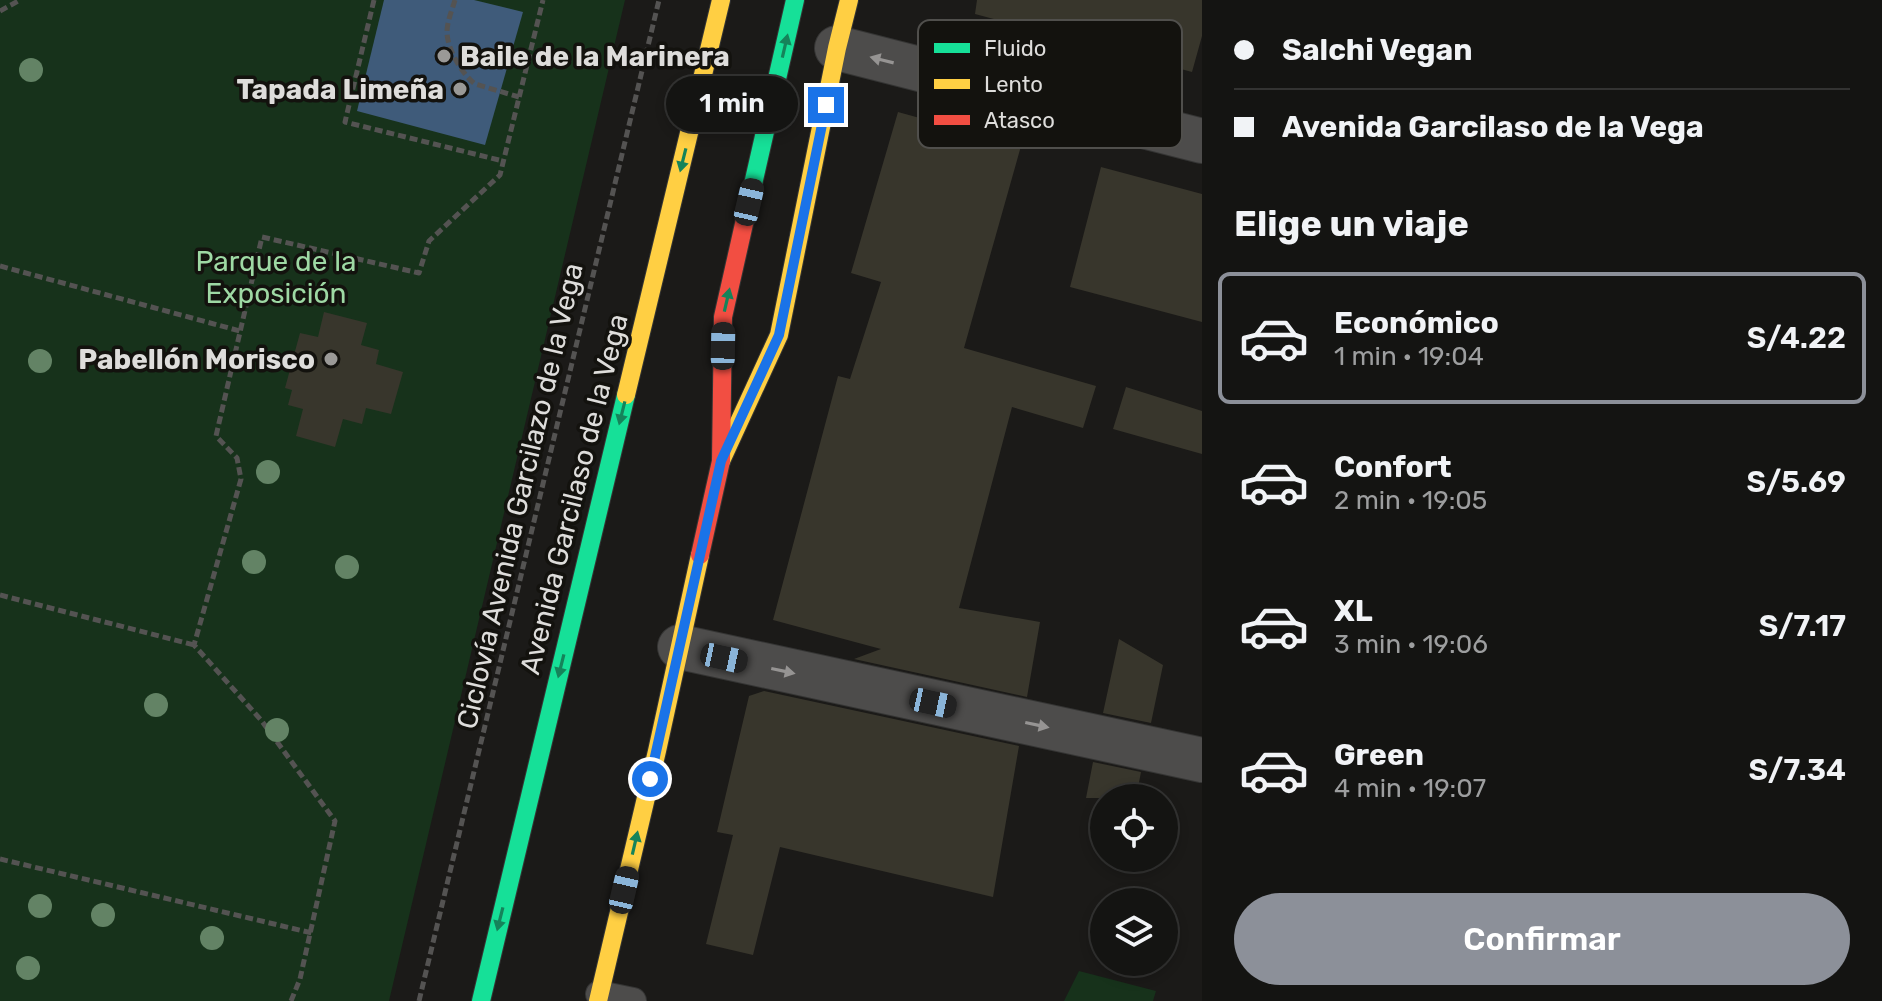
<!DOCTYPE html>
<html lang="es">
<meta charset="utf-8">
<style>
body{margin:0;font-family:Rubik,sans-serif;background:#1d1d1b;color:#f1f3f6;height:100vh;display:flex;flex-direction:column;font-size:30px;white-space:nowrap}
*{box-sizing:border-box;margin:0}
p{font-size:26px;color:#9d9e9f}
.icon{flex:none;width:44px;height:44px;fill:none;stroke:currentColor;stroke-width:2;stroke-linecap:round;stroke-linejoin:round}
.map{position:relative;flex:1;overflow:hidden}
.panel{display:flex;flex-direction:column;background:#141412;width:680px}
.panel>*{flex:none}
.banner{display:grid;align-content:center;height:176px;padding:0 32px;background:#141412}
.fabs{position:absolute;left:1090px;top:784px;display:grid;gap:16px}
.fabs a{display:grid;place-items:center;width:88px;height:88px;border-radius:50%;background:#141412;box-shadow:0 4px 12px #0003,0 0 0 2px #333332;font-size:40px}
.end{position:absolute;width:36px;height:36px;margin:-18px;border:10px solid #1a73e8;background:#fff;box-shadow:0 0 0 4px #fff}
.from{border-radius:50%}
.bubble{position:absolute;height:56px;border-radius:28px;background:#141412;box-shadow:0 4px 12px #0003,0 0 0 2px #333332;font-size:26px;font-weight:600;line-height:56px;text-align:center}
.car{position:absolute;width:24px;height:48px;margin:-24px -12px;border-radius:10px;box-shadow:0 0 6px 2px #0007;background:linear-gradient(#222 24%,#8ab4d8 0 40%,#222 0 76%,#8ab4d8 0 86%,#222 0)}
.banner b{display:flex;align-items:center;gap:28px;height:76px;font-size:30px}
.banner b+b{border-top:2px solid #333332}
.banner i{width:20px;height:20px;background:#f1f3f6}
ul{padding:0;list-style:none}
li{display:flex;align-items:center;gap:24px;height:132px;margin:0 16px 12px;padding:0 16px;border:4px solid transparent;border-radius:12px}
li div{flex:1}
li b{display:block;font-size:30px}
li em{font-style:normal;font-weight:600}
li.selected{border-color:#8c9099}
li>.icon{width:72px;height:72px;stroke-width:1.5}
h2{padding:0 32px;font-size:36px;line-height:96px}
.cta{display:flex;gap:16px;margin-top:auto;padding:16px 32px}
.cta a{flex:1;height:92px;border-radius:48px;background:#8c9099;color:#fff;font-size:32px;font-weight:600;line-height:92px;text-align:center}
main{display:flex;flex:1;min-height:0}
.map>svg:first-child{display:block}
.green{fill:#17321b}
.water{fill:#3f5b7a}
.building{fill:#38362c}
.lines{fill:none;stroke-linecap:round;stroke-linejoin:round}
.lane-casing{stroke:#353534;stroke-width:28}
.street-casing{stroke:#353534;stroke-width:46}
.fast-casing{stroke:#353534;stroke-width:20}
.slow-casing{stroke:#353534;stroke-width:20}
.jam-casing{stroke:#353534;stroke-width:20}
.path{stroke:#545352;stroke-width:5;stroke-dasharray:8 4;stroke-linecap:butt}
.lane{stroke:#4d4c4b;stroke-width:26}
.street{stroke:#4d4c4b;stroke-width:44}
.fast{stroke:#16e098;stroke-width:18}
.slow{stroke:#ffcf43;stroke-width:18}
.jam{stroke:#f24e42;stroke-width:18}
.tree{fill:#638365}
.oneway{fill:#15835a}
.oneway2{fill:#969493}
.route{stroke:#1a73e8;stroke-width:10}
.poi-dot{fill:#9a9997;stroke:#13120e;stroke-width:3}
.labels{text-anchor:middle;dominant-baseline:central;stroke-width:7;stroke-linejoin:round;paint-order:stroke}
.poi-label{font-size:28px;font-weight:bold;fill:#dedddb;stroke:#13120e;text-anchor:end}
.park-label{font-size:28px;fill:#9ed9a4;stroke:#13120e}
.street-label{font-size:28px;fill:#dedddb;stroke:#13120e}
.key{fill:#13120e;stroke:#504f4c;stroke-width:2}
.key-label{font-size:22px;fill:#dedddb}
</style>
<main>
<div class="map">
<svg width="1202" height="1001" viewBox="0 0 1202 1001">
<rect width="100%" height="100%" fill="#1b1a18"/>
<path class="green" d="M0,0h625l-236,1001h-389z
M1079,971l77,20 -3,10h-89z"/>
<path class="water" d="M384,0h90l49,12 -38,133 -128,-34z"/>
<path class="building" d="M977,0h225v36l-10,36 -217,-58z
M898,112l123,34 -57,202 132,38 -13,42 -71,-21 -53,201 81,14 -13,75 -173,-38 27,-10 -108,-29 65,-244 12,3 31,-97 -30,-9z
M1101,167l101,27v128l-132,-35z
M324,312l43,11 -6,22 18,5 -3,14 27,8 -12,42 -25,-6 -4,16 -19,-5 -8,28 -39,-11 7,-27 -15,-4 4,-15 -7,-2 15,-55 18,4z
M1126,387l76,24v43l-89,-25z
M1119,639l44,26 -12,58 -48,-10z
M764,691l255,55 -26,151 -213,-50 -27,108 -47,-11 27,-109 -16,-3 32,-136z
M1093,762l48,10 -5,26h-50z"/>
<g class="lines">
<defs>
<path id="lane" d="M599,994l34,7"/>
<path id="street" d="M837,48l365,93
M680,647l522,113"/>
<path id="fast" d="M746,215l49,-215
M481,1001l145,-606"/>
<path id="slow" d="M626,395l95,-395
M721,461l58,-126 58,-287 12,-48
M598,1001l59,-250 43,-196"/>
<path id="jam" d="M700,555l21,-94 2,-144 23,-102"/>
</defs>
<use href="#lane" class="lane-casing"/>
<use href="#street" class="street-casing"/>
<use href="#fast" class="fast-casing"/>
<use href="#slow" class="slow-casing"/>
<use href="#jam" class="jam-casing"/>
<path class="path" d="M374,0l-29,122 158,39
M455,0c-3,10 -8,22 -8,32 0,17 15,42 28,52l44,13
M0,11l20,-11
M0,266l240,65
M0,595l194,50
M0,859l312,74
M291,1001l9,-22 35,-158 -74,-101 -67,-75 47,-166 -4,-21 -21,-22 46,-199 157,36 10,-32 71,-66 43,-175
M419,1001l240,-1001"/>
<use href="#lane" class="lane"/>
<use href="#street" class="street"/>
<use href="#fast" class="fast"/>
<use href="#slow" class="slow"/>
<use href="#jam" class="jam"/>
</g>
<g class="tree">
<circle cx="31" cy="70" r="12"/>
<circle cx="40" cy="361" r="12"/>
<circle cx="268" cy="472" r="12"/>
<circle cx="254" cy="562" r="12"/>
<circle cx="347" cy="567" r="12"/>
<circle cx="156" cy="705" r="12"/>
<circle cx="277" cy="730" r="12"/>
<circle cx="40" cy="906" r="12"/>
<circle cx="103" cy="915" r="12"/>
<circle cx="212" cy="938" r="12"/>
<circle cx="28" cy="968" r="12"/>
</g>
<defs><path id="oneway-solid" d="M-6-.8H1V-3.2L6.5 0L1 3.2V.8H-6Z" transform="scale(2)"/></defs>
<g class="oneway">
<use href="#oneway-solid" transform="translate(785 46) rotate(-77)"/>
<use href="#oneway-solid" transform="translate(683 160) rotate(104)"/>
<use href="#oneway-solid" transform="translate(727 300) rotate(-77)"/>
<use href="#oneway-solid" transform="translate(622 413) rotate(104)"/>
<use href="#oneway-solid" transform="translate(561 666) rotate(104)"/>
<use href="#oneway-solid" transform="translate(635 843) rotate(-77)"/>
<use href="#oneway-solid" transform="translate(500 919) rotate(104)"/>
</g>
<g class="oneway2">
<use href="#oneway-solid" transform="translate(882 60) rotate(-166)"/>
<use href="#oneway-solid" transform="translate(783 671) rotate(12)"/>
<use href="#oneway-solid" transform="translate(1037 725) rotate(12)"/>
</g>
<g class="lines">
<path class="route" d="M650,779l71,-318 58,-126 47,-230"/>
</g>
<g class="poi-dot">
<circle cx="444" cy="56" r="8"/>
<circle cx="460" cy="89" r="8"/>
<circle cx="331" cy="359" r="8"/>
</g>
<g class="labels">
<g class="poi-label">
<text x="460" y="56" text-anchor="start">Baile de la Marinera</text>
<text x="444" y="89">Tapada Limeña</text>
<text x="315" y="359">Pabellón Morisco</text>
</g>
<g class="park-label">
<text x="276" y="261">Parque de la<tspan x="276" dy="32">Exposición</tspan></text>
</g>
<g class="street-label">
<text transform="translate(574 494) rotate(-76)">Avenida Garcilaso de la Vega</text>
<text transform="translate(520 496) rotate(-77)">Ciclovía Avenida Garcilazo de la Vega</text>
</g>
</g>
<rect x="918" y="20" width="264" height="128" rx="12" class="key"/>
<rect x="934" y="43" width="36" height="10" fill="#16e098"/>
<rect x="934" y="79" width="36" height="10" fill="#ffcf43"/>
<rect x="934" y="115" width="36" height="10" fill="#f24e42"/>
<g class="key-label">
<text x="984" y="56">Fluido</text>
<text x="984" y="92">Lento</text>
<text x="984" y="128">Atasco</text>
</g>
</svg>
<div class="fabs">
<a><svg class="icon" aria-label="locate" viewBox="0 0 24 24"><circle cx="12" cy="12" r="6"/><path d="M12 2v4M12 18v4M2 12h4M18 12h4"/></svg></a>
<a><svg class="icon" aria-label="layers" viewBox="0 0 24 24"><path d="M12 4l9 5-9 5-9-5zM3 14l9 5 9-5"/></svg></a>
</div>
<i class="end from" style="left:650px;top:779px"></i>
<i class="end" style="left:826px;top:105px"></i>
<div class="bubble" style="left:666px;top:76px;width:132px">1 min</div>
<i class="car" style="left:749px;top:202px;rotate:13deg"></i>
<i class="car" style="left:723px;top:346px;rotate:1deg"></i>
<i class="car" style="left:724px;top:658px;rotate:102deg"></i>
<i class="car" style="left:933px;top:703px;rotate:102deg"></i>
<i class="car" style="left:624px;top:890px;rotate:13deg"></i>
</div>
<section class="panel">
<div class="banner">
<b><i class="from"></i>Salchi Vegan</b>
<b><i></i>Avenida Garcilaso de la Vega</b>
</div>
<h2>Elige un viaje</h2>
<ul>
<li class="selected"><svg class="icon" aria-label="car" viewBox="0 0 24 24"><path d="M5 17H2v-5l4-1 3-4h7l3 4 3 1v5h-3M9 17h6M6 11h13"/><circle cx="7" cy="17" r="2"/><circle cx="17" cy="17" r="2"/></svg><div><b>Económico</b><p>1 min · 19:04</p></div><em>S/4.22</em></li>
<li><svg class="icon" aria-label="car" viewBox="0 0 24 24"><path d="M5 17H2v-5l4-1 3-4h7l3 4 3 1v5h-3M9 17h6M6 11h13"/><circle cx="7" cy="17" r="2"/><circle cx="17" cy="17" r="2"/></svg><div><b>Confort</b><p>2 min · 19:05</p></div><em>S/5.69</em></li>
<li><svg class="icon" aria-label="car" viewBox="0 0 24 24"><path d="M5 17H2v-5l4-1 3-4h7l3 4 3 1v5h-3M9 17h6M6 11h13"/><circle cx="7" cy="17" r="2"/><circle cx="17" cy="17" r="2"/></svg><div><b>XL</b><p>3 min · 19:06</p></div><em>S/7.17</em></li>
<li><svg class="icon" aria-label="car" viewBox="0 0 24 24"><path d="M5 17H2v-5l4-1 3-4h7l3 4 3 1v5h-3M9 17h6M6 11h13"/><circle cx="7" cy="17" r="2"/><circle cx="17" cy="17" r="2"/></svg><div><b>Green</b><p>4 min · 19:07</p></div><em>S/7.34</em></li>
</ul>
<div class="cta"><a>Confirmar</a></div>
</section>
</main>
